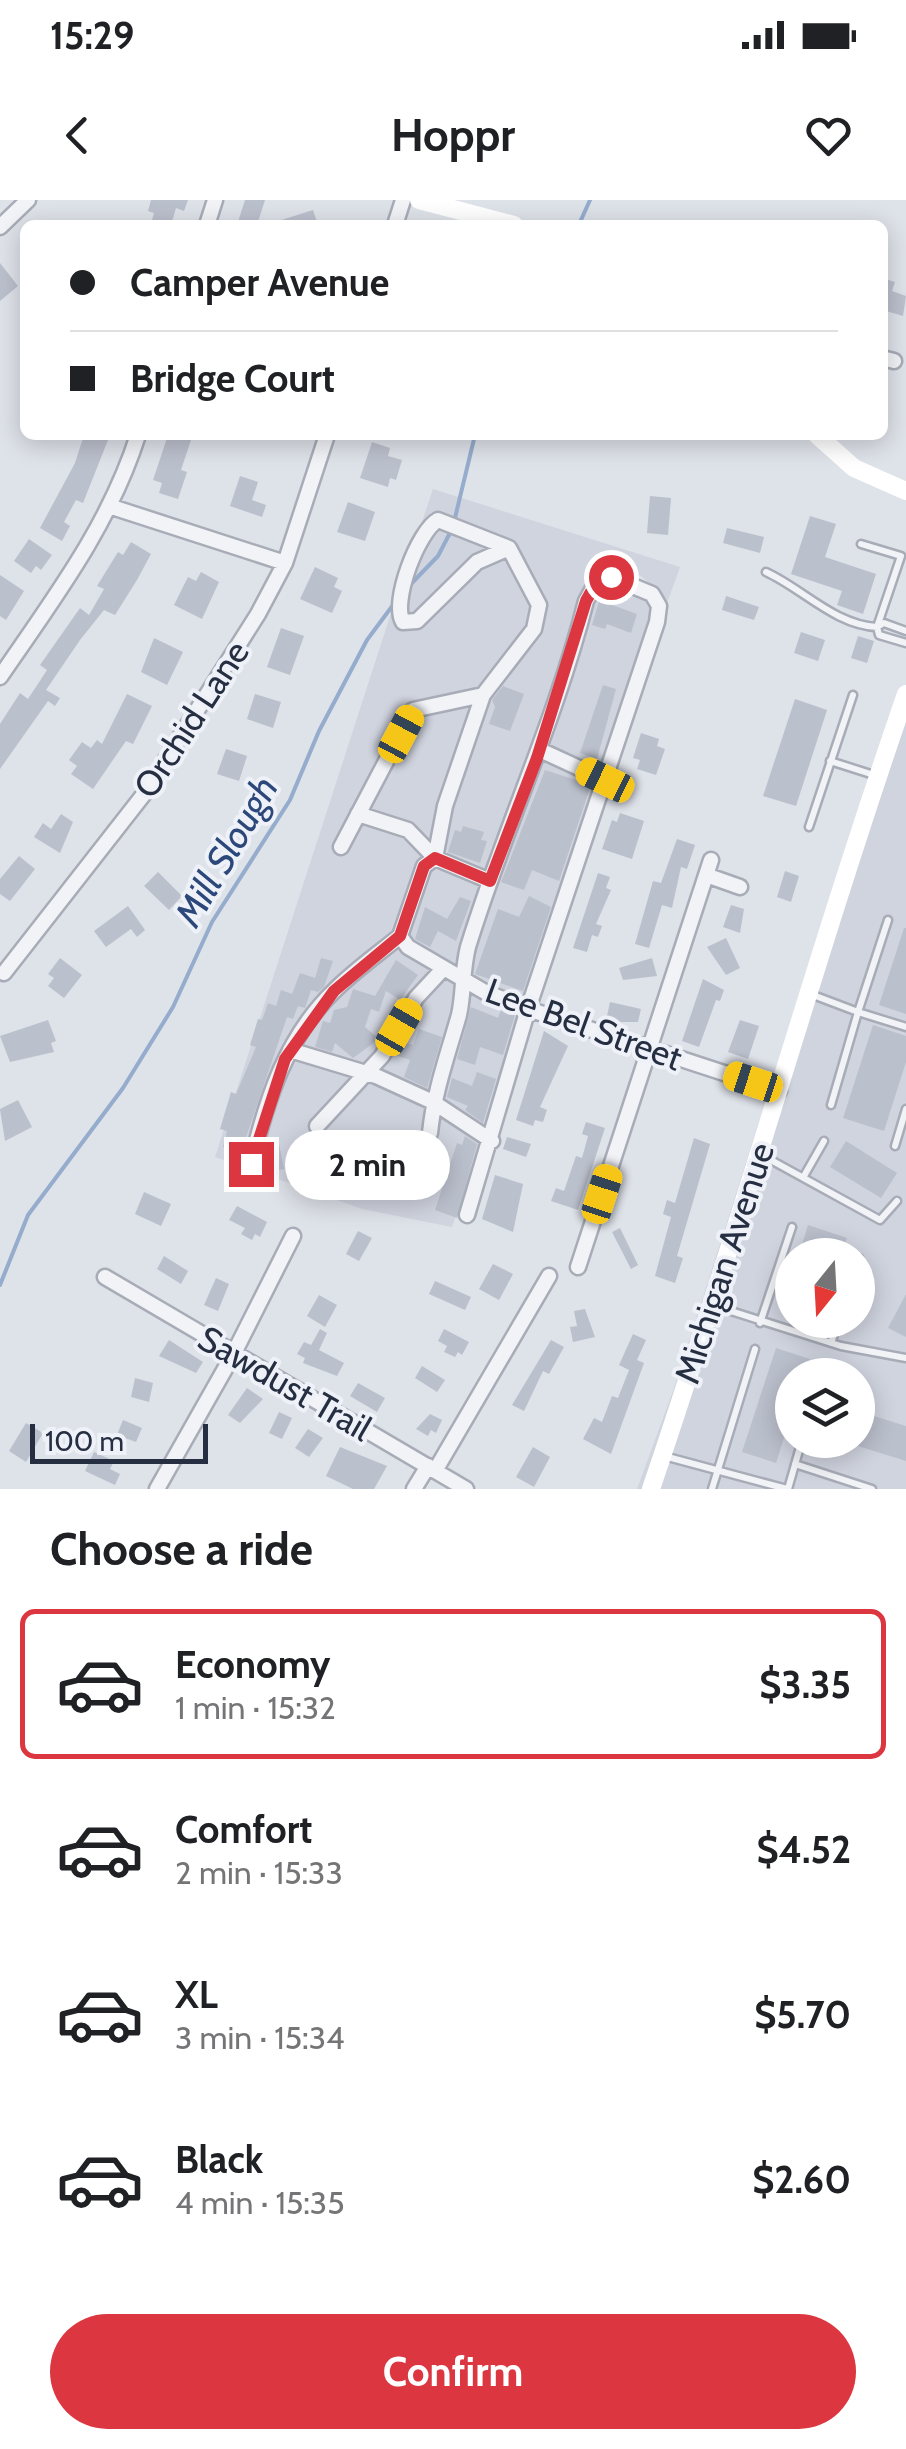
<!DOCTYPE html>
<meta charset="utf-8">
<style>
body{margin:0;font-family:Cabin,sans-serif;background:#f6f6f6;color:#202124;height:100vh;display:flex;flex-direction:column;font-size:38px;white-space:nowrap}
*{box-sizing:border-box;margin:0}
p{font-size:32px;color:#757577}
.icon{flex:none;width:55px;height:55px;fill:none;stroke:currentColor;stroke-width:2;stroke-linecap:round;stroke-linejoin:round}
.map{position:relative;height:1289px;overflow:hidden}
.details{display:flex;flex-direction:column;background:#fff;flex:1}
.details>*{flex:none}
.guide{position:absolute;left:20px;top:20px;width:868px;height:220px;border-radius:15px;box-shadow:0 5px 25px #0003;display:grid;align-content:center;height:220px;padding:0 50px;background:#fff}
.needle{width:65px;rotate:198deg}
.controls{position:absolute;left:775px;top:1038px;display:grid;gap:20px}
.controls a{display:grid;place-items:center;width:100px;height:100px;border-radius:50%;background:#fff;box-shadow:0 5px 25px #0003;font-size:50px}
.scale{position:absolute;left:30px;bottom:25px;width:178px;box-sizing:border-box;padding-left:10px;border:5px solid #262e42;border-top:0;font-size:28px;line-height:35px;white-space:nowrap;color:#262e42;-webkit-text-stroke:8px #eef1f7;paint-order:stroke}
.end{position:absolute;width:45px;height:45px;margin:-22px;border:12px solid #dc3640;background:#fff;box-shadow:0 0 0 5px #fff}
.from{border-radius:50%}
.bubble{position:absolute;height:70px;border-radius:35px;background:#fff;box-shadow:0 5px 25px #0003;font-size:32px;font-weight:800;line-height:70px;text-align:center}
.car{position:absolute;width:30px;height:60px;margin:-30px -15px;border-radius:12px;box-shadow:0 0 8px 2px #0007;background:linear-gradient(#f5c518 24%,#345 0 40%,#f5c518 0 76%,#345 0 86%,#f5c518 0)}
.guide b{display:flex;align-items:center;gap:35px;height:95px;font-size:38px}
.guide b+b{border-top:2px solid #e0e0e0}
.guide i{width:25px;height:25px;background:#202124}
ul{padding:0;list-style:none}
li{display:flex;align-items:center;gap:30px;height:150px;margin:0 20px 15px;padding:0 30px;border:5px solid transparent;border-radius:15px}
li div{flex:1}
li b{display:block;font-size:38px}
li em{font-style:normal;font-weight:800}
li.selected{border-color:#dc3640}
li>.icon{width:90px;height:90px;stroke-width:1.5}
h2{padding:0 50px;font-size:45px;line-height:120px}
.primary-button{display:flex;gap:20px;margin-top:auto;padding:20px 50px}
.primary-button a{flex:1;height:115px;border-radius:60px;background:#dc3640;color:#fff;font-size:40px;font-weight:800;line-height:115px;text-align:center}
.status{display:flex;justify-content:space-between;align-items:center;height:70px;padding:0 50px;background:#fff;direction:ltr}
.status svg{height:28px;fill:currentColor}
header{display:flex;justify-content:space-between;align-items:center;height:130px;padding:0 50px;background:#fff;font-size:45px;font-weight:800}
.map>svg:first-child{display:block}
.built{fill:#d0d4df;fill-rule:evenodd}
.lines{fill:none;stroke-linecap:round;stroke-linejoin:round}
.stream{stroke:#95accd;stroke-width:4}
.building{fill:#bbc0cd}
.lane-casing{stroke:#a7acb7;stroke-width:11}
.street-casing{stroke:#a7acb7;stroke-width:19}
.lane{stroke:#f2f3f7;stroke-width:6}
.street{stroke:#f2f3f7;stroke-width:14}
.secondary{stroke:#fff;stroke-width:18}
.route{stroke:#dc3640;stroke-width:12}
.labels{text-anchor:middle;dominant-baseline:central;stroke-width:8;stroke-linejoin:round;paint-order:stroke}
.street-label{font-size:35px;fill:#262e42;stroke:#eef1f7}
.water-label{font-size:38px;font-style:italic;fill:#2c487a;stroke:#eef1f7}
</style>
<div class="status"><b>15:29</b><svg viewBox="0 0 49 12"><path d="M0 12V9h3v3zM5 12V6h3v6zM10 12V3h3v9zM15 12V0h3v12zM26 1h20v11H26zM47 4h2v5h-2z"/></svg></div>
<header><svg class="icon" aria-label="back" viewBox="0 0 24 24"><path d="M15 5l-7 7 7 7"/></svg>Hoppr<svg class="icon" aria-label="heart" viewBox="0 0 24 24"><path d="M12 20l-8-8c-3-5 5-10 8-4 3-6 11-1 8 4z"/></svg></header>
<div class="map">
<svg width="906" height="1289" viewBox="0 0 906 1289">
<rect width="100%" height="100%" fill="#dee2e9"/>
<path class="built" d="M433,289l247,78 -14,39 -10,-17 -15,-13 -29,-6 -22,6 -59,180 -44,115 -45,-18 8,-45 37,-107 52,-68 5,-31 -33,-63 -71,-25 -18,8z
M438,327l60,20 -88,70 -5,-4 4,-23 14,-44z
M507,357l25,49 -4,20 -48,63 -67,14 -81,147 11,6 18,-34 44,14 20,21 -7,7 -24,68 -109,115 -24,56 -17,64 -29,-10 177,-547 9,18h17l62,-60z
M611,384l36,15 5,9 -51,162 -54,-24 44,-143 10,-16z
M474,504l-43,140 -64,-34 50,-94z
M906,513v776h-248zM792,1055h66v65h-66zM792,1175h66v65h-66z
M543,559l54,24 -72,217 -56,-27 38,-124z
M436,665l46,19 -25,83 -51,-33 23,-64z
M398,745l35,25 -67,96 -66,-20 37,-50z
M444,777l11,5 -1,26 -25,86 -50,-24 42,-68z
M467,788l54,26 -36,115 -45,-30z
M293,858l60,19 -44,49 7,9 52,-54 58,27 -2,31h11l3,-25 43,28 -29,85 -90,-18 -107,-38 13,-49z
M768,894l-123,395h-8l36,-98z"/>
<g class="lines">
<path class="stream" d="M581,20l9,-20
M454,322l21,-87
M409,386l29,-30 13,-25
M0,1085l28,-70 95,-127 50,-81 39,-85 78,-122 29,-69 48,-91 29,-39"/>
</g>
<path class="building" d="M151,0h37l-4,11 -8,-3 -5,17 -19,-5 2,-7 -6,-2z
M245,0h20l-8,25h-20z
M313,10l5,15h-45l-1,-2z
M0,63l18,23 -18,15z
M882,78l13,4 -3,9 14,5 -3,20 -17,-5 -4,3z
M84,235h26l-27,68 -7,-3 -12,22 6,4 -8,15 -22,-13 35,-65z
M168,235l24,2 -11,33 6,2 -9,27 -19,-6 3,-10 -9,-3z
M372,242l18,6 -2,8 14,4 -6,20 -6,-2 -2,9 -28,-9z
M240,276l18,6 -6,18 14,5 -4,12 -32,-11z
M650,296l21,2 -3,37 -21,-2z
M348,302l27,10 -10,29 -28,-9z
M810,316l26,8 -11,33 51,17 -13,40 -26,-9 5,-14 -51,-17z
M727,328l37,9 -4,16 -37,-10z
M29,339l23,16 -11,15 -5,-4 -5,7 -17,-12z
M131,342l20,12 -14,26 -22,35 -11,-5 -24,30 -34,50 14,8 -5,8 -7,-5 -48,68v-45l20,-31 8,6 19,-29 -7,-5 40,-57 9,7 15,-26 -7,-3 21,-34 5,3z
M315,367l23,11 -4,9 8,4 -10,22 -32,-14z
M201,372l18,10 -17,37 -28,-14 14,-28 8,4z
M0,375l24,16 -18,29 -6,-4z
M601,395l13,4 -2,6 25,9 -6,19 -24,-9 -2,5 -13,-4z
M726,396l33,11 -5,13 -32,-10z
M281,428l23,8 -14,39 -23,-8z
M801,432l24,8 -7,21 -24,-8z
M858,436l16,5 -7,22 -16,-5z
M154,438l29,14 -16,33 -26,-13z
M603,485l13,4 -19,70 -17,-6z
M503,486l21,8 -14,37 -21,-7 6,-17 -3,-7z
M127,494l25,12 -19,38 -7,-3 -33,48 -22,-15 6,-8 -8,-6 13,-18 9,6 6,-8 5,4z
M255,494l26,8 -8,26 -26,-9z
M795,499l32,11 -31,96 -33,-10z
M641,533l18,6 -2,7 8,3 -9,26 -19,-6 3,-9 -7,-2z
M226,549l21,7 -8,25 -22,-7z
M545,570l46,15 -32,96 -27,-11 -8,20 -23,-8z
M620,613l24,8 -12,38 -30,-10 10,-29 5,2z
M61,614l12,8 -13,31 -26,-16 9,-14 8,6z
M463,626l21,6 -3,8 6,1 -7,22 -32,-11 7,-22 6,2z
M677,639l18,6 -8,24 -6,-2 -9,41 -10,-3 -13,43 -14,-4 18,-63 8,2z
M19,656l16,13 -25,32 -10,-7v-15z
M785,671l14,5 -8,26 -14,-5z
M158,672l24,24 -13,14 -25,-24z
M598,673l12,4 -4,11 5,2 -15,34 6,2 -4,11 -6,-2 -5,17 -14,-4z
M529,696l22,11 -28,84 -48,-17 23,-65 21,8z
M460,697l11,4 -15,40 -18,-10 -8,16 -15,-8 10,-32 22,12z
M731,705l13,4 -4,24 -17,-6z
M128,706l17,24 -8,7 -6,-8 -25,18 -12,-16z
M904,728h2v86l-27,-9z
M726,738l14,30 -14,7 -19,-28z
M60,758l22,17 -18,23 -16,-12 6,-8 -6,-4z
M321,758l12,3 -9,26 -6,5 -7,-2 -6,18 -7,-2 -5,13 -6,-2 -48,141 -11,-4 1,-5 -6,-2 4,-16 -7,-2 11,-37 5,2 20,-47 -6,-2 8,-26 4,1 6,-17 8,3 5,-16 11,4 8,-21 15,5z
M652,758l5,18 -34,4 -4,-12z
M396,760l22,15 -18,25 -14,-9 -7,21 -8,-3 -6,18 14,12 -26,19 -18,-15 -3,9 -17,-5 8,-26 7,2 4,-13 13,-3 6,-18 22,7z
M703,779l21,11 -4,11 -4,-1 -17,47 -17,-6z
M610,802l31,7 -3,13h-25l1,-5 -7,-1z
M471,807l27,11 3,-8 14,5 -12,40 -23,-8 -5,18 -18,-6z
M48,820l8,21 -5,2 3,9 -44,10 -10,-26z
M740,820l19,6 -11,33 -20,-7z
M873,825l33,11v26l-22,69 -41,-13z
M419,829l23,8 -15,51 -23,-11 6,-17 -15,-5 8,-13 10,3z
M544,831l24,15 -28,61 7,3 -4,12 -8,-2 -2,6 -17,-6z
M477,872l19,7 -13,44 -18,-13 3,-4 -21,-9 5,-19 20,8z
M18,900l14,27 -27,14 -5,-32z
M586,922l19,6 -27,82 -27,-9 5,-13 8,3 12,-35 6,2 6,-22 -6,-2z
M465,936l12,8 -20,74 -22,-8 22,-67 5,2z
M507,937l24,7 -5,13 -23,-8z
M278,938l6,31 -12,2 -5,-27z
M694,938l16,6 -33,112 6,2 -8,25 -20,-7 16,-59 -8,-3 4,-14 8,3z
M846,941l51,32 -16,25 -51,-31z
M437,954l4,25 -47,4 -3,-18z
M495,975l28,9 -10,48 -31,-13z
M144,992l27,12 -10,22 -26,-12z
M237,1006l30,16 -7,15 -5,-3 -3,6 -11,-6 4,-6 -16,-8z
M808,1025l39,13 -6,17h-42z
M620,1028l18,37 -7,4 -19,-37z
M358,1031l14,7 -13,23 -13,-7z
M164,1056l24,15 -7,13 -24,-15z
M493,1064l20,10 -14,26 -20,-11z
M216,1078l13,6 -11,27 -14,-6z
M435,1081l36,16 -6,13 -36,-16z
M906,1094v43l-18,-9z
M319,1095l18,10 -12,22 -18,-11z
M585,1109l10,28 -22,5 -3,-15 7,-1 -3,-15z
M320,1129l7,4 -8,17 25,13 -7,13 -34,-13 2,-5 -8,-4 7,-12 7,3z
M444,1129l25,13 -7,13 -4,-3 -3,5 -11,-5 3,-6 -9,-5z
M633,1134l13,6 -9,20 7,3 -33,91 -28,-15 11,-21 8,4 10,-26 6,2 11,-28 -10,-5z
M169,1140l34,22 -7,11 -37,-17z
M551,1140l13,7 -15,27 -6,-3 -19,40 -12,-6z
M776,1148l34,11 -5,16h-13v38l-16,50 -34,-11z
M422,1166l23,14 -8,12 -22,-14z
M135,1178l18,5 -4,19 -18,-5z
M358,1183l27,15 -8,14 -27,-16z
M247,1188l16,11 -23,24 -12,-8z
M858,1211l48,15v35l-48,-15z
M279,1212l13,6 -10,21 -13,-6z
M430,1214l12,6 -6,13 -5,-3 -3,6 -12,-7z
M123,1220l19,8 -6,14 -19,-7z
M26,1223l17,10 -17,29 -17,-11z
M308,1229l15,9 -14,19 -14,-9z
M340,1247l47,19 -13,23h-21l-27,-13z
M533,1247l17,10 -16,30 -18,-10z
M94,1252l20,9 -4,8 10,5 -5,11 -30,-14z"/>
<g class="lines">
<defs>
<path id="lane" d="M766,372c37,17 69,53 111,55l24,-71 -40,-12
M906,431l-22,-8 -7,4 2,8 27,8
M830,561l47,15
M809,627l44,-132
M888,720l-30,92 48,15
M813,795l45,17 -27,93
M895,946l11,-37
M760,954l120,66 17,-19
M804,976l20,-35
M858,1062l1,-4
M712,1105l129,41 65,12
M760,1123l32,-96
M831,1143l8,-23
M664,1256l123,33
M795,1264l77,25
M712,1289l43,-140
M788,1289l14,-49"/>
<path id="street" d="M207,25l8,-25
M395,25l8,-25
M0,27l28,-27
M882,158l12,3
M112,307l173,56
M438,320l71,28 -32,14 -60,59 -14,1c-12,-20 15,-91 35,-102z
M0,477c54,-79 109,-151 138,-242
M540,550l65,30
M358,614l50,16 27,28 55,23
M341,647l72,-137 70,-15
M706,675l34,12
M400,736l24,-70 11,-8 10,-52 38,-111 51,-66 5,-24 -30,-57
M400,736l8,11 77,45 43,17 251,82
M4,773l140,-179 114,-180 27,-51 42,-128
M290,850l86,26 57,26 59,39
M317,926l65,-70 34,-58 27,-29
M430,933c4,-41 18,-79 29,-118 5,-22 3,-45 9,-68 36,-117 88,-228 118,-346l11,-20 14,-4 41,17 7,12 -2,16 -129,387 -61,206
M251,964c15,-63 35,-127 83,-173 20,-20 44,-37 66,-55
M578,1067l133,-407
M105,1077l361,212
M435,1271l114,-195
M157,1289l77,-136 59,-117
M414,1289l14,-23"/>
</defs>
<use href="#lane" class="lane-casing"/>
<use href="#street" class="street-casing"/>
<use href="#lane" class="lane"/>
<use href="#street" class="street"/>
<path class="secondary" d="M419,0l95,25
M817,235l37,33 52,23
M651,1289c90,-264 164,-532 255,-795"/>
</g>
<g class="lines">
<path class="route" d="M251,964l34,-105 49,-68 66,-55 24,-70 11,-8 55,23 47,-123 49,-157 11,-20 14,-4"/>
</g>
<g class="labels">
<g class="street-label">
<text transform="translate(191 519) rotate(-57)">Orchid Lane</text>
<text transform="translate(584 824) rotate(20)">Lee Bel Street</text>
<text transform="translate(724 1063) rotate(-72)">Michigan Avenue</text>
<text transform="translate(285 1183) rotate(30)">Sawdust Trail</text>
</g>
<g class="water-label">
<text transform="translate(226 651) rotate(-60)">Mill Slough</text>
</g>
</g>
</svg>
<div class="controls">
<a><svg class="needle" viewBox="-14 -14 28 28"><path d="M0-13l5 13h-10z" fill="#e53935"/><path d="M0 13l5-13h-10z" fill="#757577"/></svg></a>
<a><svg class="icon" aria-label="layers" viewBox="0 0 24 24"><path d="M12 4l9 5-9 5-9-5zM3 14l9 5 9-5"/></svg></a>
</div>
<div class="scale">100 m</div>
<i class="end from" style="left:611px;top:377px"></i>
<i class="end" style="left:251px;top:964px"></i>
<div class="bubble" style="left:285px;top:930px;width:165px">2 min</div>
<i class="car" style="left:401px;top:534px;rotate:28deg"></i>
<i class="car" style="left:605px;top:580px;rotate:296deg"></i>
<i class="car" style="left:399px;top:827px;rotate:30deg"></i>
<i class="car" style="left:753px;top:882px;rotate:288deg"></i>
<i class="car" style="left:602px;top:994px;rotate:18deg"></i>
<div class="guide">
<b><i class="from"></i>Camper Avenue</b>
<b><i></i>Bridge Court</b>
</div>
</div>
<section class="details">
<h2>Choose a ride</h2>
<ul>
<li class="selected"><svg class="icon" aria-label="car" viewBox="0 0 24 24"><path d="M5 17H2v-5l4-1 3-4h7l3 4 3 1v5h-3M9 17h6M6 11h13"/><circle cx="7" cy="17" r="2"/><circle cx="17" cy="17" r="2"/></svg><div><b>Economy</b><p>1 min · 15:32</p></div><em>$3.35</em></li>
<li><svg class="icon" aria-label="car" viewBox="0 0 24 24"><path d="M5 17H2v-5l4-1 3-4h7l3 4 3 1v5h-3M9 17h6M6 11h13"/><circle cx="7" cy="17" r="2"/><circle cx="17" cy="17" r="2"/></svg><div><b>Comfort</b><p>2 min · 15:33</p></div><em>$4.52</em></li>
<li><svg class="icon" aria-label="car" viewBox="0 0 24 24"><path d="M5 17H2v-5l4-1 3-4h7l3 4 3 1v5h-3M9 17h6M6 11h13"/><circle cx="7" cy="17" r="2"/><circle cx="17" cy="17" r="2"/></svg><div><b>XL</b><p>3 min · 15:34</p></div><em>$5.70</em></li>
<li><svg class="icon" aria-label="car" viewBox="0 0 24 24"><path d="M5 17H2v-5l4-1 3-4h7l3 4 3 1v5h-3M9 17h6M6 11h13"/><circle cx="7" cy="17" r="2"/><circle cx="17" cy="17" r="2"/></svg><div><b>Black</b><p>4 min · 15:35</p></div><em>$2.60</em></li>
</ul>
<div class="primary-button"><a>Confirm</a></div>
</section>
